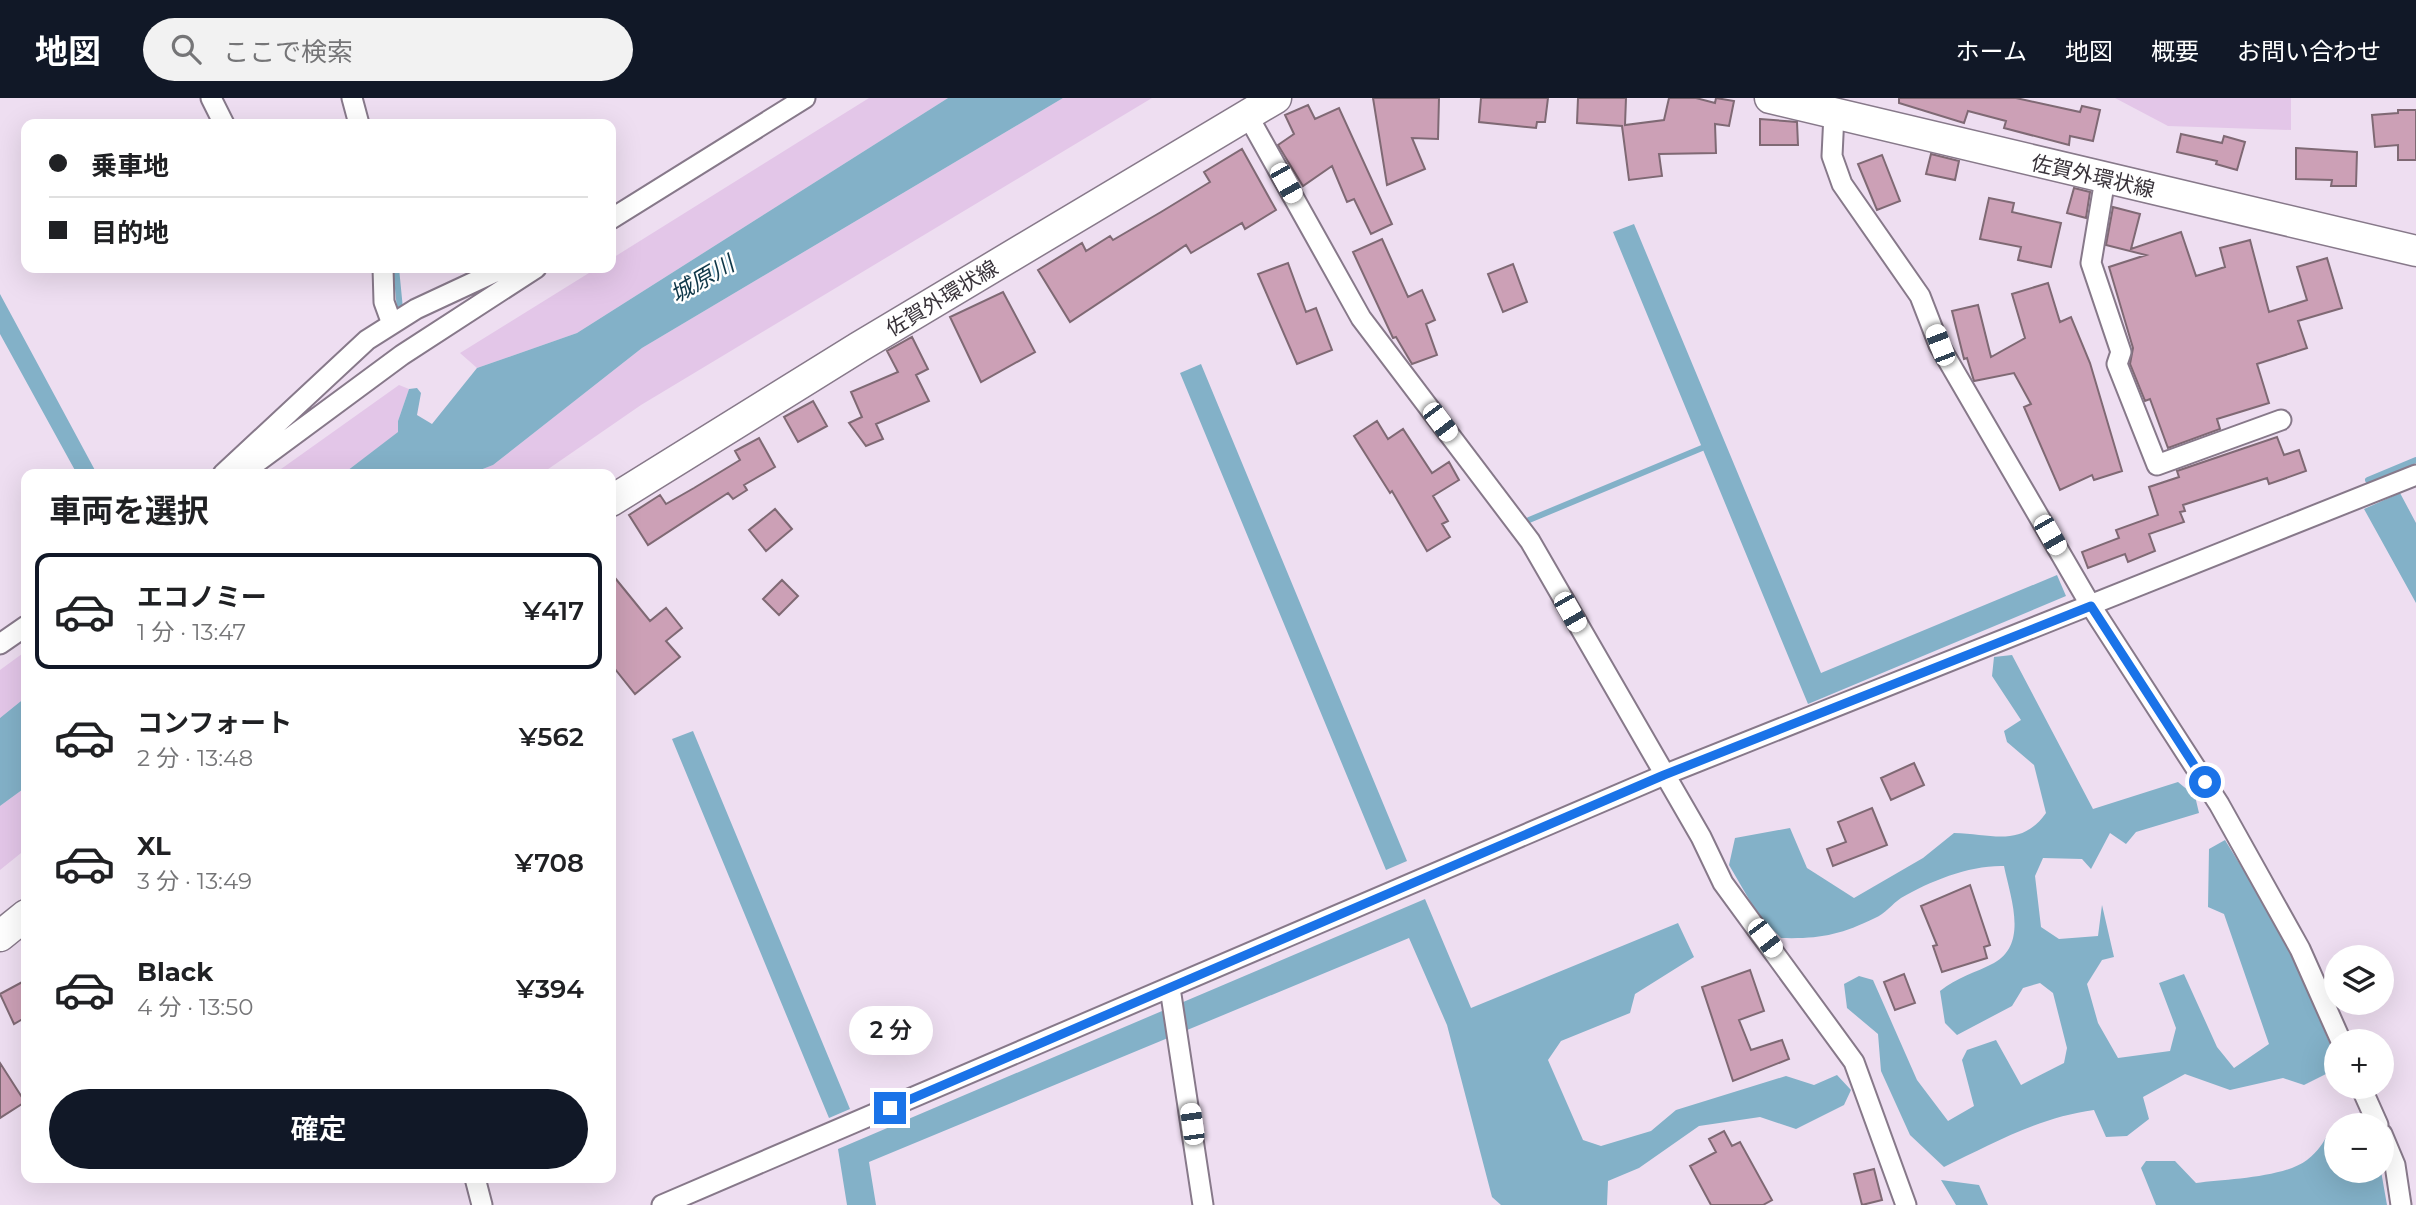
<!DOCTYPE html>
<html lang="ja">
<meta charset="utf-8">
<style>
body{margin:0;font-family:Montserrat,"Noto Sans JP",sans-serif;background:#f2f2f2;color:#202124;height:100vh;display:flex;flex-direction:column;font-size:26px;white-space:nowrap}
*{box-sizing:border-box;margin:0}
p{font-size:23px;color:#757577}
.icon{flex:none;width:38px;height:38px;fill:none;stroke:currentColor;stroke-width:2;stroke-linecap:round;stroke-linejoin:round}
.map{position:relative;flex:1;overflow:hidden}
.details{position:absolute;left:21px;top:371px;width:595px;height:714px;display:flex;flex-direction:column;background:#fff;border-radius:14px;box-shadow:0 7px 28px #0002}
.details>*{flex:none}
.guide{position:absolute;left:21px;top:21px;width:595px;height:154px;border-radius:14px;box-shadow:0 7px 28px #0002;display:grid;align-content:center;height:154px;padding:0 28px;background:#fff}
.buttons{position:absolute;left:2324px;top:847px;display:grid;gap:14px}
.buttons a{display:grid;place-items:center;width:70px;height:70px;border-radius:50%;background:#fff;box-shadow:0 7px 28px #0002;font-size:35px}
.end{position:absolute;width:32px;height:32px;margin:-16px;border:9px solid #1a73e8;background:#fff;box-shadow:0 0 0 4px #fff}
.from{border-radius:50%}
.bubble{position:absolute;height:49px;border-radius:24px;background:#fff;box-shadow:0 7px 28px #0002;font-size:23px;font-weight:600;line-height:49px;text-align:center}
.car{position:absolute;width:21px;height:42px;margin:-21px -10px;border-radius:9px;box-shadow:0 0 5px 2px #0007;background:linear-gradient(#fff 24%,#345 0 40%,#fff 0 76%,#345 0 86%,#fff 0)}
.guide b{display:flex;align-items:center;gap:24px;height:66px;font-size:26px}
.guide b+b{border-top:2px solid #e0e0e0}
.guide i{width:18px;height:18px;background:#202124}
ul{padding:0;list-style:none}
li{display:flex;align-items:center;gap:21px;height:116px;margin:0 14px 10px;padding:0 14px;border:4px solid transparent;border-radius:14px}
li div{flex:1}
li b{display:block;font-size:26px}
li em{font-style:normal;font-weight:600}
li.selected{border-color:#111827}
li>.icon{width:63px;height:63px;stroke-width:1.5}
h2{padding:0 28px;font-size:32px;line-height:84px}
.cta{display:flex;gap:14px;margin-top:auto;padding:14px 28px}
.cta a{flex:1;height:80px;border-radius:42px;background:#111827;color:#fff;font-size:28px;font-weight:600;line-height:80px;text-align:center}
header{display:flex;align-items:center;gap:42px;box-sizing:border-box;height:98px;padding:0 35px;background:#111827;color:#fff}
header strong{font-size:33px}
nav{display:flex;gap:38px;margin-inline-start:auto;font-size:24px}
.search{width:490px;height:63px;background:#f2f2f2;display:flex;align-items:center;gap:18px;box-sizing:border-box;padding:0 24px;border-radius:38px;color:#757577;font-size:26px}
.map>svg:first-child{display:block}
.green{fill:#e3c6e8}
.water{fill:#83b1c8}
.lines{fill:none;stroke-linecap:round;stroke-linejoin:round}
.stream{stroke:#83b1c8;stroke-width:6}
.building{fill:#cca0b6;stroke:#7f6974;stroke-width:2}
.street-casing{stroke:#87798a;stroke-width:23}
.primary-casing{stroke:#87798a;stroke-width:33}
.street{stroke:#fff;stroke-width:19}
.primary{stroke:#fff;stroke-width:30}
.route{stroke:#1a73e8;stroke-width:9}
.labels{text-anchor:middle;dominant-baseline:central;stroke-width:5;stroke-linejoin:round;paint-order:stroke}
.street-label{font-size:21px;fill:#383239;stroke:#fff}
.water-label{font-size:23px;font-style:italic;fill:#103849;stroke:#fff}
</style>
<header>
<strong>地図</strong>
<div class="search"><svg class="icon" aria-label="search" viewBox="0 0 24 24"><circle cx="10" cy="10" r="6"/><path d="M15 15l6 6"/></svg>ここで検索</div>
<nav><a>ホーム</a><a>地図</a><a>概要</a><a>お問い合わせ</a></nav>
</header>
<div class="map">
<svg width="2416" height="1107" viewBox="0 0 2416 1107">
<rect width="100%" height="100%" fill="#eedef1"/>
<path class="green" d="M869,0h79l-371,235 -100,35 -17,-15 137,-85h14v-9z
M1063,0h89l-511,307 -100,69h-71l23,-9 149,-117z
M2115,0h176v32l-123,-4z
M399,287l10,4 -11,32 1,11 -56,42h-69z
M26,553v46l-26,21v-48z
M26,689v62l-26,21v-64z"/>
<path class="water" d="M948,0h115l-421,250 -149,117 -23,9h-127l55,-42v-11l11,-32 8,-1 4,5 -4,22 15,9 45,-56 100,-35z
M1634,126l187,449 236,-98 9,21 -258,108 -195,-472z
M0,196l97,180h-20l-77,-140z
M1201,266l206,497 -21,9 -206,-497z
M2400,395l16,30v80l-52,-94z
M2012,557l81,154 85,-27 17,14 4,17 -63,19 -10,12 -16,-11 -19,36 -9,-10 -39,-1 -8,18 6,51 18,12 39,-3 4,-31 12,52 -12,3 -15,24 11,39 20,35 52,-7 6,-23 -17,-45 25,-9 33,73 17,21 35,-24 -45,-130 -16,-7 1,-58 16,-9 59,96 52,122v11l-32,16 -21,-7 -53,12 -45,-16 -42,23 6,22 -22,17 -21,1 -12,-27c-54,7 -102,34 -150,57l-34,-32 -29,-64 -3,-37 -31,-26 -3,-24 15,-8 14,4 44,100 31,41 26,-15 -12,-46 5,-10 29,-10 25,45 43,-22 3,-15 -14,-55 -13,-10 -17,5 -11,18 -55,29 -12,-12 -5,-32c17,-14 35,-18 54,-28 35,-19 16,-67 10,-97 -34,-1 -74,15 -103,32 -9,6 -16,16 -26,20 -35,17 -55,21 -94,20l-24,-25 -28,-48 6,-27 55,-10 17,40 47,30 69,-40 31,-25c39,1 67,15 92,-20l-12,-48 -27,-23 -3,-11 17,-11 -29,-44 2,-19z
M26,599v90l-26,19v-88z
M693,633l157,378 -21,9 -157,-379z
M1425,801l46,109 207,-85 16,34 -59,37 -5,19 -69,28 -13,19 35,80 18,6 50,-15 25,-21 110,-34 28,9 23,-10 14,15 -7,15 -48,24 -36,-12 -61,9 -60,42 -31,13 -1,24h-106l-9,-8 -45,-172 -38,-87 -540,224 7,43h-29l-9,-56z
M2359,1018l4,9h-27v46h45l6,34h-231l-15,-37 5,-7h29l21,22c30,-4 87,-5 111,-23 25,-19 14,-34 52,-44z
M1941,1082l38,5 9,20h-32z"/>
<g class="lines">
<path class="stream" d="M396,170l4,41
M2368,382l48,-20
M1529,422l173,-72"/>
</g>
<path class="building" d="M1373,0h66l-1,41 -26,-1 13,31 -38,16z
M1481,0h67l-3,24h-8l-1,6 -57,-6z
M1578,0h48l-1,27 39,-5 5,-22h27l19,5 1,-5 18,3 -5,25 -14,-2 1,29 -57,1 3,22 -33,4 -7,-54 -45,-3z
M1899,0h117l64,14 2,-6 18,4 -7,31 -23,-5 -1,9 -65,-17 2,-7 -38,-10 -4,12 -65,-20z
M1308,7l7,14 24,-11 53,116 -21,10 -17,-35 -7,3 -15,-36 -29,20 -25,-41 16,-11 -9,-19z
M2398,12h18v50h-18v-15l-23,2 -3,-32 26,-2z
M1760,21l37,3 1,23h-38z
M2181,36l41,9 2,-7 21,6 -8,28 -21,-6 1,-3 -40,-9z
M2296,50l61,4 -1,34h-25l1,-6 -36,-1z
M1242,51l34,61 -31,19 -3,-6 -51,30 -5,-8 -116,77 -32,-52 44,-27 4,8 24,-15 3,4 48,-28 49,-30 -6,-10z
M1931,56l28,7 -4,19 -29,-6z
M1882,57l18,46 -23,9 -19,-46z
M2074,90l16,4 -4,26 -19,-5z
M1989,100l25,5 -2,9 49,11 -10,44 -33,-7 3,-13 -41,-8z
M2113,109l27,7 -9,35 50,-17 15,44 29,-9 -5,-19 30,-8 19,72 38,-12 -10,-33 30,-9 15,50 -44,13 9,27 -50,16 12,39 -52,16 3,10 -52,19 -18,-49 -5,2 -15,-37 3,-16 -24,-81 37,-12 -40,-10z
M1382,141l26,58 14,-7 13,30 -9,4 11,31 -25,9 -16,-27 -3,1 -40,-86z
M1288,165l18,49 10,-4 16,42 -35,14 -39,-90z
M1513,166l14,38 -24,10 -15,-38z
M2048,185l12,39 11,-5 19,46 32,108 -28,9 -2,-5 -32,15 -36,-83 7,-3 -17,-31 -40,8 -7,-23 -3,1 -12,-48 26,-6 13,52 34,-19 -13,-44z
M1003,194l32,60 -54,30 -31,-65z
M912,239l16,32 -12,6 13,26 -53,23 7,15 -17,7 -17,-23 13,-6 -11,-25 47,-20 -11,-21z
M813,303l14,25 -29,16 -14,-25z
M1377,323l11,18 15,-10 29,44 17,-11 10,18 -26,16 15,25 -6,3 8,13 -23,14 -35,-60 -2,2 -36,-57z
M2277,339l7,18 15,-5 7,21 -37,13 -2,-6 -84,27 2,6 -5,1 4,10 -35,12 6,17 -27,11 -3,-8 -37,14 -6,-16 37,-14 -3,-8 42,-15 -9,-28 30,-10 -2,-6z
M759,340l16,29 -31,18 3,5 -14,9 -5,-6 -80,52 -19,-30 31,-20 6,9 28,-16 46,-28 -5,-9z
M775,411l17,20 -26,22 -17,-21z
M611,475l39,48 16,-13 16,20 -16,13 14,16 -45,37 -24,-30z
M782,482l16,16 -19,19 -16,-16z
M1914,665l10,22 -33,15 -10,-22z
M1872,710l15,37 -54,21 -6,-17 19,-7 -8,-20z
M1970,787l20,60 -6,2 3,11 -45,14 -9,-26 4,-1 -16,-39z
M1750,872l14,41 -25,9 12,30 31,-10 7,19 -56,22 -31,-94z
M1904,876l11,29 -20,7 -11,-28z
M26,882v37l-12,7 -14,-30z
M0,965l25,39 -25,16z
M1724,1033l8,15 8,-4 32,58 -9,5h-52l-21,-39 26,-14 -7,-13z
M1874,1071l8,31 -20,5 -8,-31z"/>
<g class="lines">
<defs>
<path id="street" d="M211,0l13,26
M352,0l7,26
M1834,16l-2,42 10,28 78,112 19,49 152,261 128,198 81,145 41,92
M1248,18l113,202 169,223 171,296 22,46 131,179 52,143
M2105,81l-14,84 30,89 -4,12 40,101 124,-45
M611,121l194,-121
M383,170l1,34 8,22
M223,376l144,-134 49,-31 88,-41
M241,376l161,-119 134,-87
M0,546l26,-18
M1170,890l33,217
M2361,989l17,38
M2382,1036l13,31 6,40
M475,1080l7,27
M662,1107l1002,-430 752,-300"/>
<path id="primary" d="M1770,0l646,153
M611,403l248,-154 417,-249
M0,838l26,-21"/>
</defs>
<use href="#street" class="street-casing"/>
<use href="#primary" class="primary-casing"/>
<use href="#street" class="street"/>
<use href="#primary" class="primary"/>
</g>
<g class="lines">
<path class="route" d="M890,1010l774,-333 427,-169 114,176"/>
</g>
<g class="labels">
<g class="street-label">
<text transform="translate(2093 78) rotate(13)">佐賀外環状線</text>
<text transform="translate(942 200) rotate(-31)">佐賀外環状線</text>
</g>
<g class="water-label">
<text transform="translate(702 181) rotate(-30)">城原川</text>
</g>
</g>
</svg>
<div class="buttons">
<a><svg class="icon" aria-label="layers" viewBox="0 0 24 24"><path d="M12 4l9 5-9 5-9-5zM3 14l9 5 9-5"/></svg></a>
<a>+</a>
<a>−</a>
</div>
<i class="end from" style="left:2205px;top:684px"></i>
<i class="end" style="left:890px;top:1010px"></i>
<div class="bubble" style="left:849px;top:908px;width:84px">2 分</div>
<i class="car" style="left:1286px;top:85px;rotate:151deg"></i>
<i class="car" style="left:1940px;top:247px;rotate:339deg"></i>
<i class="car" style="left:1440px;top:324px;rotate:143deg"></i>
<i class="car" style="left:2050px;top:437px;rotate:150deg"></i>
<i class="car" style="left:1570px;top:514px;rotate:150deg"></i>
<i class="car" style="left:1765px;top:840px;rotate:143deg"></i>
<i class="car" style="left:1192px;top:1026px;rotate:352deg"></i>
<div class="guide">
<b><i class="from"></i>乗車地</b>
<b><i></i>目的地</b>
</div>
<section class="details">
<h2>車両を選択</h2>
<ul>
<li class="selected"><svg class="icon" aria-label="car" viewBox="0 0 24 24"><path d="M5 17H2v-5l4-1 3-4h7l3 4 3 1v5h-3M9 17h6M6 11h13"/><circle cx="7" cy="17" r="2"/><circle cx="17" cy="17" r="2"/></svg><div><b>エコノミー</b><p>1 分 · 13:47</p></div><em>¥417</em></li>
<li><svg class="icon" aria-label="car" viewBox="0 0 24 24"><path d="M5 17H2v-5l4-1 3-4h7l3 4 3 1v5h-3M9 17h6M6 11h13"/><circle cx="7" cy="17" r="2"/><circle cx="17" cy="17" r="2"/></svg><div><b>コンフォート</b><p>2 分 · 13:48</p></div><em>¥562</em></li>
<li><svg class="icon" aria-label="car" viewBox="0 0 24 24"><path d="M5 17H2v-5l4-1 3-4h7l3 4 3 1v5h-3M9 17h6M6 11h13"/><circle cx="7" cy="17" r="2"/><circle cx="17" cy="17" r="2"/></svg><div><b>XL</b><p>3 分 · 13:49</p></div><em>¥708</em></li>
<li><svg class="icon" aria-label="car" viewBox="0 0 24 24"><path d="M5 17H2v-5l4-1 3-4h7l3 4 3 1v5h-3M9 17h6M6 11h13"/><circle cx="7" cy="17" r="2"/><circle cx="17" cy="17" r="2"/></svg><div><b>Black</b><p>4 分 · 13:50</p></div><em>¥394</em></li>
</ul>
<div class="cta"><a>確定</a></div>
</section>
</div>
